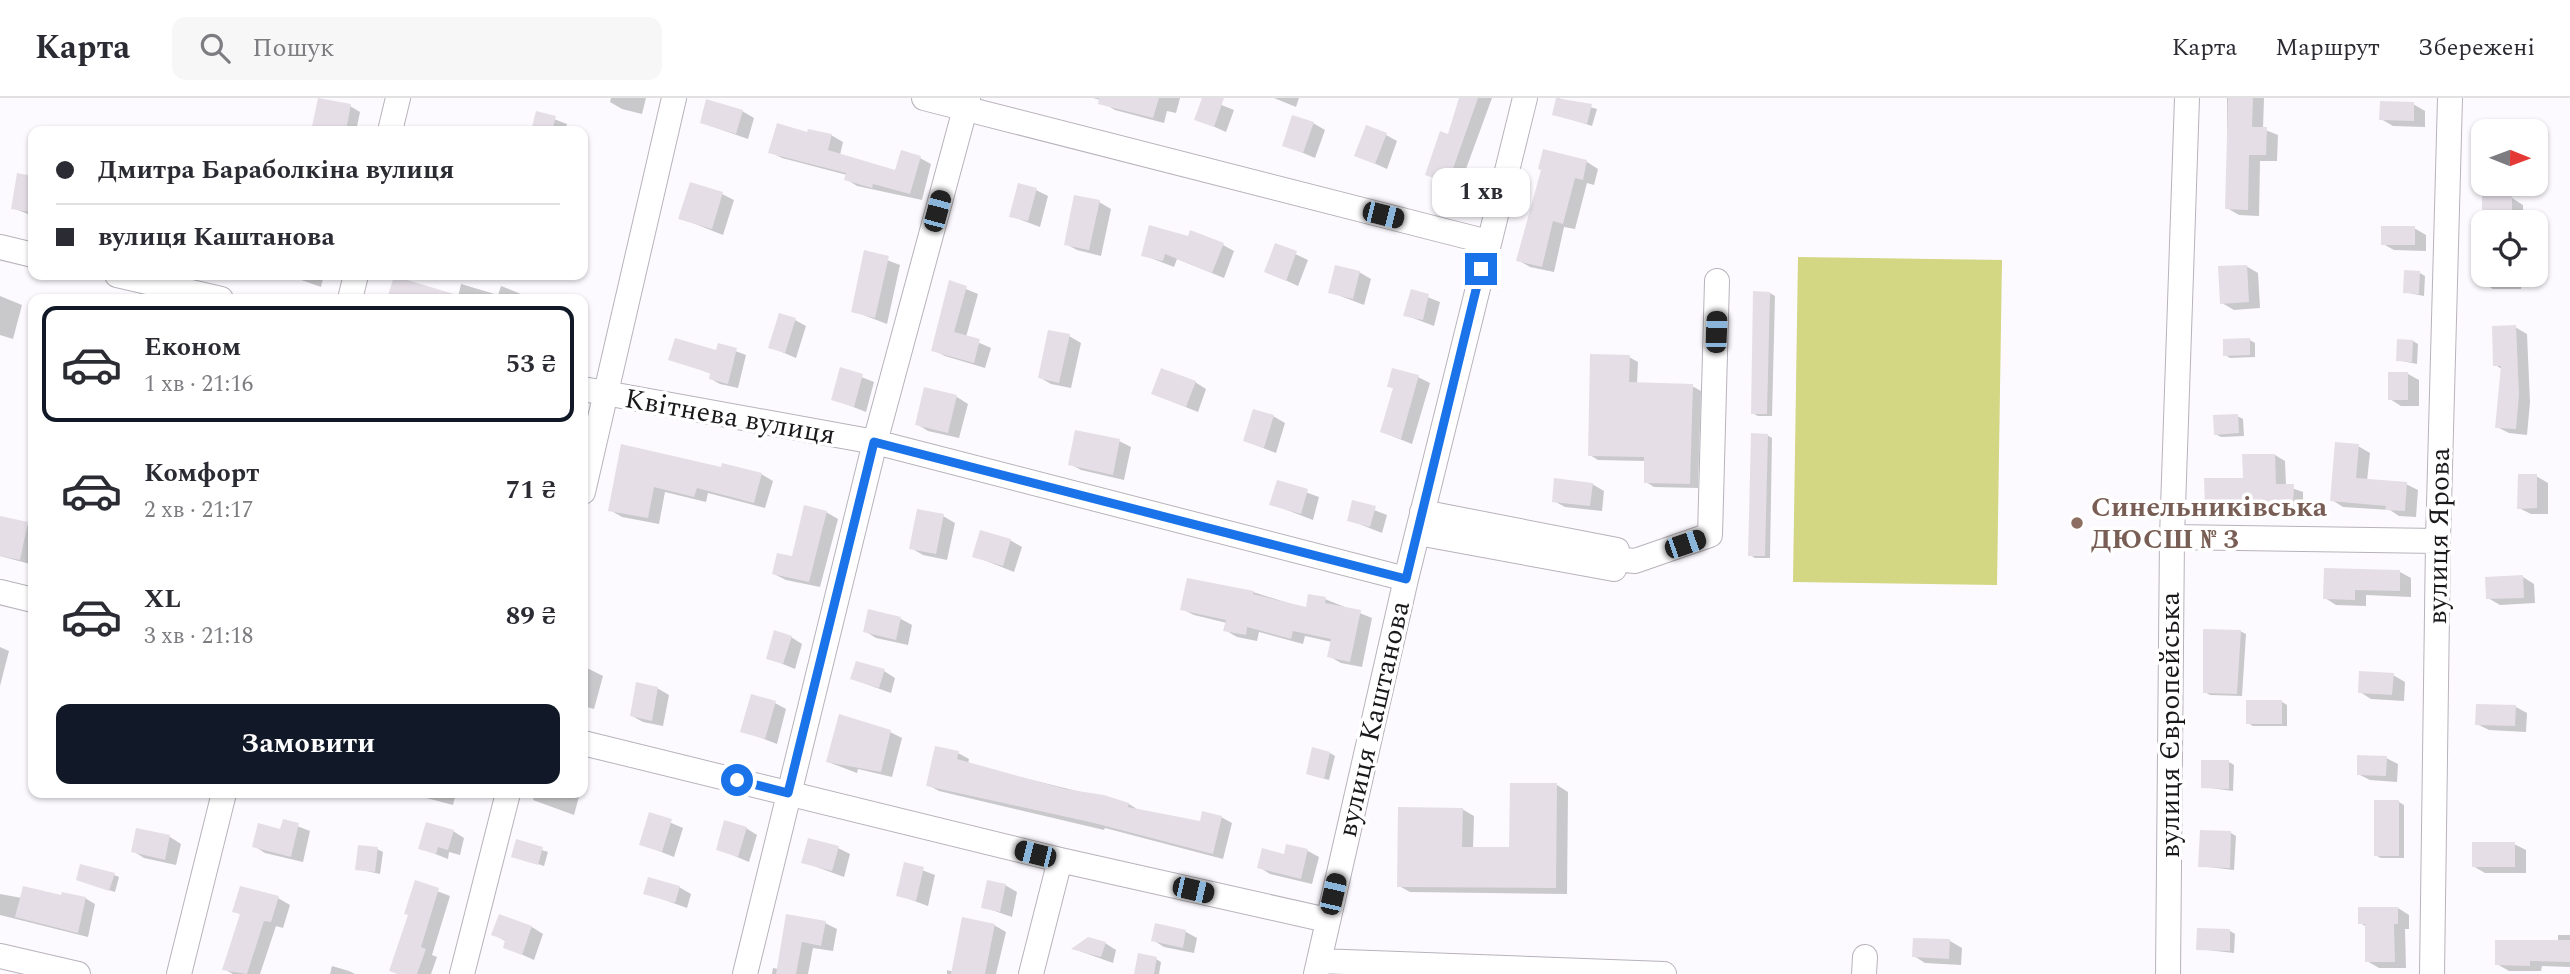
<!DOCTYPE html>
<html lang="uk">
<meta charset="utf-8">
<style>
body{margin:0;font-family:Spectral,serif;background:#f7f7f7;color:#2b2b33;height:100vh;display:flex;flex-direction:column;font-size:26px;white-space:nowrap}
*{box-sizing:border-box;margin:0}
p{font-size:23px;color:#7c7c81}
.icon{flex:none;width:38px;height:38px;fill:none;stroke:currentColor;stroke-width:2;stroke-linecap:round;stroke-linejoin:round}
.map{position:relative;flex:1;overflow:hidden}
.panel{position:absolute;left:28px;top:196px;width:560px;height:504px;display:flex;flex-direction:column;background:#fff;border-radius:14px;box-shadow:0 2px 5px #0004}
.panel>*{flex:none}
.top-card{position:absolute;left:28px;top:28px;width:560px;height:154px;border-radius:14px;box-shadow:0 2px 5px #0004;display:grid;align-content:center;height:154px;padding:0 28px;background:#fff}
.needle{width:46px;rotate:91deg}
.fabs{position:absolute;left:2471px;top:21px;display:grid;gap:14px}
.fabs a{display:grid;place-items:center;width:77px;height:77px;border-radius:14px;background:#fff;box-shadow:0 2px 5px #0004;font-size:35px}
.end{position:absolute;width:32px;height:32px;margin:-16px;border:9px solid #1a73e8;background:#fff;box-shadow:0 0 0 4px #fff}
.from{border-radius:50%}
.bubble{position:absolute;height:49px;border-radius:14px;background:#fff;box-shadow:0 2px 5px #0004;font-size:23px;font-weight:700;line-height:49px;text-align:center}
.car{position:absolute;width:21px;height:42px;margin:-21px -10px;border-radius:9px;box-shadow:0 0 5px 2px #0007;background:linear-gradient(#222 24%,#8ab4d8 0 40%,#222 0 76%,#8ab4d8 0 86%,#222 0)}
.top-card b{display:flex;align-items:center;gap:24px;height:66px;font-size:26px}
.top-card b+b{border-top:2px solid #e1e1e2}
.top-card i{width:18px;height:18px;background:#2b2b33}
ul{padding:12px 0 0;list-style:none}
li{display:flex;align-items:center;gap:21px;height:116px;margin:0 14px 10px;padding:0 14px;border:4px solid transparent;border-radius:14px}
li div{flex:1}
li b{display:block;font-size:26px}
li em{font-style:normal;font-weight:700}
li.active{border-color:#111827}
li>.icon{width:63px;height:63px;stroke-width:1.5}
.primary-button{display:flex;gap:14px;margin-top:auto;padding:14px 28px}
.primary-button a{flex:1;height:80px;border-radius:14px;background:#111827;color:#fff;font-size:28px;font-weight:700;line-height:80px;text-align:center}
header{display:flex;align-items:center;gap:42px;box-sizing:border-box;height:98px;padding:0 35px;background:#fff;border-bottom:2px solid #e1e1e2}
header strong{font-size:33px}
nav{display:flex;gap:38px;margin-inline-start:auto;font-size:24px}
.search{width:490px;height:63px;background:#f7f7f7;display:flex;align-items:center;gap:18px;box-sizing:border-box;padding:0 24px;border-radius:14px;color:#7c7c81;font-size:26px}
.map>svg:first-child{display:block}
.green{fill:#d3d682}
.shadow{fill:#0003}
.building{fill:#e5dee7}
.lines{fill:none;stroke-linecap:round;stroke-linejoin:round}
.minor-casing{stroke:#b8b2bc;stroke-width:26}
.minor{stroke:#fff;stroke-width:24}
.route{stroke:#1a73e8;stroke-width:9}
.education-dot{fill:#8d6e63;stroke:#fff;stroke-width:2.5}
.labels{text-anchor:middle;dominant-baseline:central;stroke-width:7;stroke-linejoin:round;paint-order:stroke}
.street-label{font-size:28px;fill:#1a181b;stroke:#fff}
.education-label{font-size:28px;font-weight:bold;fill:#785e54;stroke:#fff;text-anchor:start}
</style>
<header>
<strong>Карта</strong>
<div class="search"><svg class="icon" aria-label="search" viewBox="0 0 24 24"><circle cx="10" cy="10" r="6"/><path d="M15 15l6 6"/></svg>Пошук</div>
<nav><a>Карта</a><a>Маршрут</a><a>Збережені</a></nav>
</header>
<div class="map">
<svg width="2570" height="876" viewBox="0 0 2570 876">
<rect width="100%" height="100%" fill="#fcfafe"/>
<path class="green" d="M1798,159l204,3 -5,325 -204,-3z"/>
<path class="shadow" d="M611,0h35l-4,16 -20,-5 -12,-7z
M1093,0h87l-4,15 -9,-2 -3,12 -49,-13 -10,-6v-3z
M1204,0l30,12 -8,22 -29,-13z
M1274,0h25l-3,9z
M1461,0h31l-33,90 -32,-14 23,-38z
M1558,0l39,11 -5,17 -38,-12z
M2227,0h37l-1,31 15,6 -1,26h-17l-1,55 -20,-1 -12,-7z
M319,2l31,6 10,6 -4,19h-43z
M2413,6l12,7v16l-32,-1 -12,-7z
M742,13l12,7 -6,21 -46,-16z
M538,15l29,11 -2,7h-32z
M1313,25l12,7 -10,28 -31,-13z
M831,37l12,7 -3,13 56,17 24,-14 11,6 -9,36 -65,-14 -11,-7 1,-4 -65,-17 -12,-6z
M1386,37l11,6 -10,28 -31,-14z
M1544,54l43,10 11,7 -4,16 -7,-2 -12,46 -11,-2 -10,45 -24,-5 -12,-7 25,-90z
M19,77l14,4v37l-20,-8z
M1036,92l12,6 -8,31 -29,-11z
M722,96l12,6 -11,35 -43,-17z
M2484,100h28l11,7v17h-40v53h39l-1,14h-28l-11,-7z
M1099,104l12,7 -10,47 -24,-6 -11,-6z
M2414,130l12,7v16l-32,-1 -11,-6z
M1223,147l11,6 -10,27 -47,-19 -3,8 -31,-12z
M1276,147l32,15 -10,26 -32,-15z
M866,154l34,13 -13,59 -34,-13z
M2246,168l12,7 2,35 -26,2 -12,-7z
M1359,174l12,7 -7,26 -34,-13z
M2420,175l5,3 -1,20 -20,-4z
M324,177l-3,12 -31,-11v-1z
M395,180l63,19 3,-13 37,11 3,-9 30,12 -139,1 -2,-1z
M951,185l27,11 -12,43 25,11 -6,20 -40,-12 -12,-6z
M1412,193l28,11 -6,24 -29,-11z
M1770,195l5,3 -3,120h-14l-6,-3z
M0,198l22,9 -9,34 -13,-4z
M795,222l11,6 -10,32 -26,-11z
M2515,229l12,7 3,68 -3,33 -18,-2 -12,-6 5,-58 -7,-4z
M1069,238l12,7 -10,45 -20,-4 -12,-7z
M2250,242l5,3v14l-25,1 -5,-3z
M2413,243l5,3 -1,20 -20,-4z
M719,247l27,10 -8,33 -18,-4 -9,-5 1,-5 -42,-15 47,-7z
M1629,259l9,5 -1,22 55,2 9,5 -3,97 -44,-1 -8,-5v-21l-48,-1 -8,-5z
M841,271l33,13 -8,30 -33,-13z
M2408,276l11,6v26h-18l-11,-7z
M1418,279l12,6 -18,61 -30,-12 13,-43 -6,-3z
M1195,284l11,7 -8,23 -45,-18z
M957,299l11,7 -9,34 -31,-7 -11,-7z
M1273,318l12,7 -9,30 -31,-12z
M2237,318l6,3 1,17 -23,1 -6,-3z
M1767,337l5,3 -2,120h-15l-5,-3z
M1119,343l12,6 -7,33 -43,-10 -11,-6z
M622,348l100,23 39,5 12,7 -8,27 -57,-15 -2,9 -41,-10 -6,32 -37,-7 -12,-7z
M2358,348l12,7 -3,28 39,3 12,6 -2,27 -17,-1 -9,-6 -47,-3 -11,-7z
M2275,357l10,6 1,25 17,6v20l-87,2 -10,-6z
M2536,378l12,7v31h-17l-12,-6z
M1278,384l41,15 -6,23 -42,-16z
M1592,386l12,7 -2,20 -37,-4 -11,-6z
M1353,404l34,13 -5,18 -33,-13z
M826,414l12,7 -18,68 -34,-7 -12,-6 19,-16z
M943,418l12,7 -8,37 -24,-5 -12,-7z
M3,420l30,9v32h-2l-1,5 -30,-8z
M1010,442l12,7 -8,25 -40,-16z
M2400,474l11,6v19l-45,-2v11l-30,-1 -11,-7z
M2523,479l11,7 1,19 -35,2 -12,-7z
M1253,494l54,17 18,-10 47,19 -10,49 -21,-4 -12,-7 3,-14 -27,-6 -2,8 -44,-12 -2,9 -20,-4 -12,-7 2,-7 -33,-8 -12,-6z
M870,513l31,8 11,6 -4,20 -32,-7 -11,-7z
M2240,533l6,3 -4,62 -32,-1 -5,-3z
M791,539l11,7 -7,25 -27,-11z
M0,549l9,4 -9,35z
M583,568l20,10 -9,33 -11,-3z
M884,573l11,7 -4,15 -39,-14z
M2393,577l12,7 -1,19 -33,-2 -11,-7z
M657,590l12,7 -6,31 -20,-4 -11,-6z
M2282,604l5,3v21h-34l-5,-3z
M775,605l11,6 -9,35 -34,-13z
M2516,609l11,6 -1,19 -37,-2 -12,-6z
M890,634l12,6 -10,39 -34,-8 -1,4 -29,-11z
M958,655l11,6 -1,5 161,40 11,7 61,12 20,-6 11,6 -9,36 -118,-31 -1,2 -165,-39 -11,-6z
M1330,655l5,3 -6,24 -21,-6z
M2386,660l12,6 -1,18 -27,-2 -12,-6z
M2229,664l5,3 -1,26 -30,-4z
M1557,687l11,7 -1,102 -157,-2 -11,-6 63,-77 12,7 -1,33h38z
M407,695h49l-3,12z
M535,695h45l-6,22 -41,-15z
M2399,704l5,3v53h-23l-6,-3z
M650,716l33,14 -9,29 -33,-13z
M284,723l26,10 -7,31 -38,-9 -11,-7 27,-15z
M746,730l11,7 -8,27 -31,-13z
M453,733l11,7 -4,17 -11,-3 -1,7 -28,-11z
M2231,735l5,3 -2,34 -34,-4z
M170,739l11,7 -5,21 -32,-7 -11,-7z
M517,744l31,10 -4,14 -31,-10z
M2514,746l12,6v23h-41l-12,-7z
M838,750l12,6 -6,23 -41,-15z
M377,751l6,3 -3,22 -23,-5z
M1308,753l11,6 -7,27 -42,-10 -11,-7z
M906,766l29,11 -7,31 -30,-11z
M114,777l5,2 -4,15 -37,-12z
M416,785l34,13 -18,59 5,2 -6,17h-33l-7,-4 19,-55z
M1005,787l12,7 -5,25 -29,-10z
M679,789l12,7 -4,14 -42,-15z
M0,796l22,4h63l10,6 -7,33 -88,-22z
M278,800l12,7 -7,23 -7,-2 -16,48h-27l-9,-5 18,-54 -8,-4z
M2398,810l11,7v14h-4l1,39h-27l-12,-7v-34l-7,-4z
M788,818l37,7 12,6 -4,22 -20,-3 -5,26h-36l1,-6 5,1z
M994,827l12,7 -10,42h-49v-4l7,2z
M1156,827l30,7 11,6 -3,15 -30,-6 -11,-7z
M532,829l11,7 -9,26 -29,-13 2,-5 -14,-8z
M2230,833l5,3 -1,19 -36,-4z
M2558,837h12v32l-28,-1 -1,5h-32l-12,-7 61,-22z
M1915,842l35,1 12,7 -1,17 -36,-2 -11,-7z
M1105,845l11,7 -3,13 -39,-14z
M1156,861l5,3 -2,12h-23z
M332,868l17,5 6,3h-25z"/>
<path class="building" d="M318,0l33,6 -5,27h-35z
M1099,0h60l-6,20 -55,-14z
M1202,0h22l-10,29 -20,-7z
M1459,0h19l-30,85 -23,-8 15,-44 8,3z
M1556,0l36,6 -5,20 -35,-9z
M2228,0h25l-1,29h15l-1,28h-17l-1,55 -23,-1z
M706,1l37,11 -7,24 -36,-11z
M2380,3l34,1v19l-35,-1z
M536,13l20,5 -4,15h-21z
M1292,17l22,7 -11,31 -21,-7z
M777,25l30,9 1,-3 24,5 -4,16 67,20 6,-20 20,6 -11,38 -37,-10 -1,4 -28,-8 2,-7 -78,-20z
M1366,27l21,8 -12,31 -21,-8z
M1543,51l44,11 -4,20 -8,-2 -12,46 -10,-3 -11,46 -26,-6 25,-91 -3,-1z
M17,75l16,3 -3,36 -19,-3z
M690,84l33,10 -11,37 -34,-10z
M1018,85l19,5 -9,33 -19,-4z
M1074,97l26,5 -11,50 -25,-5z
M2482,98h30v26h-30z
M1149,127l39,11 2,-6 34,13 -12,30 -47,-19 -2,7 -22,-5z
M2381,128h34v19h-34z
M1275,145l22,8 -11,30 -22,-9z
M864,152l25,6 -14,62 -24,-6z
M1335,167l25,6 -7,28 -25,-6z
M2247,167l2,37 -29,2 -2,-38z
M2404,172l16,1 -1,23 -16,-1z
M394,178l63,19 -1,4h-69z
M949,182l18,6 -13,46 26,7 -6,24 -43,-12z
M1411,191l18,5 -6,26 -20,-4z
M1753,193l17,1 -3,122h-16z
M779,215l17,5 -11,35 -17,-5z
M2516,227l3,70 -3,34 -21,-1 6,-62h-8l-1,-40z
M1048,232l22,4 -11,49 -21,-5z
M675,240l41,12 2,-7 19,5 -9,36 -19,-5 1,-6 -42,-13z
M2250,240v17l-27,1v-17z
M2397,241l16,1 -1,22 -16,-1z
M1590,256l40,1 -1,27 64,2 -3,100 -46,-1v-26l-56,-1z
M840,269l23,7 -9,33 -23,-7z
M1161,270l35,13 -10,26 -35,-13z
M1392,270l27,7 -18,64 -21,-7 13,-44 -6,-1z
M2388,274h20v28h-20z
M924,289l33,8 -9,38 -33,-8z
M1253,311l21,6 -10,33 -21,-7z
M2238,316l1,19 -25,2 -1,-20z
M1075,332l45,9 -7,36 -45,-10z
M1751,335l17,1 -3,122h-17z
M2335,344l24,2 -3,34 51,4 -2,29 -20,-1 1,-4 -56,-5z
M621,346l100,23 1,-4 40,10 -8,30 -57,-15 -3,9 -40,-10 -6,31 -40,-7z
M2242,356h33l1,30h18l-1,24 -88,1 -1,-31h39z
M2518,376h19v34l-20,1z
M1554,380l39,5 -3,23 -38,-4z
M1277,382l31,9 -7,25 -32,-9z
M1352,402l24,6 -6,21 -23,-6z
M804,407l23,6 -18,71 -37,-8 5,-21 15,3z
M917,411l27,5 -8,40 -27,-5z
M0,418l28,6 -8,38 -20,-4z
M980,432l31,9 -8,27 -31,-9z
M2324,470l76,2v21l-45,-1v10l-32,-1z
M2523,477l1,23 -38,1 -1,-22z
M1187,480l67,13 -1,3 53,13 2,-13 18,3 -1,6 36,7 -11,52 -23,-5 4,-18 -38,-8 -2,8 -44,-12 -1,8 -23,-4 3,-11 -46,-10z
M868,511l33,8 -5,23 -33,-8z
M2203,531l38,1 -4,64 -34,-1z
M774,532l18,6 -9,28 -17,-5z
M856,563l29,8 -6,19 -29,-9z
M2359,573l35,2 -2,22 -34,-2z
M636,584l22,5 -6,34 -22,-5z
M751,596l25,7 -11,38 -25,-7z
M2246,602h36v24h-36z
M2476,606l40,1 -1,21 -40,-1z
M839,616l52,16 -10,42 -55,-10z
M935,648l24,5 -2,8 108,30 39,6 25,8 -1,4 72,14 2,-10 20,5 -9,38 -119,-31 -168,-37z
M1312,649l18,5 -6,27 -18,-5z
M2357,657l30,1 -1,20 -29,-1z
M2201,662h28v29l-28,-1z
M1510,685h47l-1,105 -159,-1 1,-80 65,1 -1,39h47z
M2374,702h25v56h-25z
M649,714l23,7 -10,33 -23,-7z
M283,721l16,4 -8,34 -39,-10 6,-24 22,6z
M724,722l23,7 -9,30 -22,-7z
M426,724l28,8 -6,20 -10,-3 -2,7 -18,-5z
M136,730l34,7 -5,25 -34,-8z
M2200,732l31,1 -1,37 -32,-1z
M808,740l31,8 -7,25 -31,-8z
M516,741l27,8 -5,18 -27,-8z
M2472,744h43v25h-43z
M1286,746l22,5 -7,30 -44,-11 5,-20 22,6z
M358,747l20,2 -3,25 -20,-2z
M904,764l20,5 -8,34 -20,-5z
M80,766l35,9 -6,18 -33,-11z
M648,779l32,9 -5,17 -32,-9z
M415,782l24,8 -18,59 5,2 -9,25h-19l-9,-3 19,-56 -4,-1z
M987,782l19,4 -6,28 -19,-4z
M23,788l38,9 1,-3 24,5 -8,36 -63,-16z
M240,788l39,10 -8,26 -7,-1 -17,53 -25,-4 18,-56 -8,-2z
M2358,809h40v17h-4l1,38h-30v-38h-7z
M499,816l33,12 -10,29 -19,-7 2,-8 -14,-5z
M786,816l40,7 -5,25 -19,-4 -6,32h-20z
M962,819l33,7 -10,50h-34z
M1155,825l31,7 -3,18 -32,-7z
M2197,830l33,1v22l-34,-1z
M1088,839l18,5 -5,15 -30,-8z
M1913,840l37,1 -1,20 -37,-2z
M2495,842h75v22l-40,-1v5l-35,-1z
M1138,855l19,4 -3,17h-20z"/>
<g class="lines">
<defs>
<path id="minor" d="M924,0l564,144
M390,33l8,-33
M0,149l33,8
M117,177l104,24
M350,201l6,-24
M583,291l292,53 531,137
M583,394l91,-394
M1418,435l196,36 3,-19 -195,-38
M2172,439l266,4
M1615,461l20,2 75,-26 7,-254
M0,494l33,8
M583,645l477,117 267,60
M0,858l78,18
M1319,863l345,13
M179,876l45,-181
M462,876l46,-181
M745,876l130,-532 93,-344
M1031,876l29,-114
M1316,876l90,-395 119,-481
M1864,876l1,-17
M2168,876l4,-437 15,-439
M2432,876l6,-433 12,-443"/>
</defs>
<use href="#minor" class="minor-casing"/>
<use href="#minor" class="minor"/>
</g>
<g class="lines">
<path class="route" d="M737,682l51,13 86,-351 532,137 75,-310"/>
</g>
<circle class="education-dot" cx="2077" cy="425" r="7"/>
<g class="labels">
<g class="street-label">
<text transform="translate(730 319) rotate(10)">Квітнева вулиця</text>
<text transform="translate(2439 438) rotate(-89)">вулиця Ярова</text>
<text transform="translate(1374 621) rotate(-77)">вулиця Каштанова</text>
<text transform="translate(2170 627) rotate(-90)">вулиця Європейська</text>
</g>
<g class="education-label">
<text x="2091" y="409">Синельниківська<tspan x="2091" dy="32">ДЮСШ № 3</tspan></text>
</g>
</g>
</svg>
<div class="fabs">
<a><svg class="needle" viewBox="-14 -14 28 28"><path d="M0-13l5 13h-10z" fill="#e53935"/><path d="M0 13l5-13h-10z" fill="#7c7c81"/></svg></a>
<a><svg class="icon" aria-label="locate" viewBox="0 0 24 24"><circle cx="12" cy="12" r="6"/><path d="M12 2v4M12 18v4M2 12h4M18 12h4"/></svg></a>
</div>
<i class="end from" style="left:737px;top:682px"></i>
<i class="end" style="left:1481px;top:171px"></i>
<div class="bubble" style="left:1432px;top:70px;width:98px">1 хв</div>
<i class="car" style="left:937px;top:113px;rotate:15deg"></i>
<i class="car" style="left:1383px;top:117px;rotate:104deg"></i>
<i class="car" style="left:1716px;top:234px;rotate:2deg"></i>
<i class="car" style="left:1685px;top:446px;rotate:71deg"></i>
<i class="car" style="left:1035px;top:756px;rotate:284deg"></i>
<i class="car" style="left:1193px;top:792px;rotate:103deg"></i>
<i class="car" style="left:1333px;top:796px;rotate:13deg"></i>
<div class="top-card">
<b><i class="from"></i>Дмитра Бараболкіна вулиця</b>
<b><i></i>вулиця Каштанова</b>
</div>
<section class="panel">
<ul>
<li class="active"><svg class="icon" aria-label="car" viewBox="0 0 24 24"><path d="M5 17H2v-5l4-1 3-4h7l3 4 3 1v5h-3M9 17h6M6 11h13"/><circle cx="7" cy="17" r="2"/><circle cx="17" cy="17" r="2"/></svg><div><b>Економ</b><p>1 хв · 21:16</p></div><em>53 ₴</em></li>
<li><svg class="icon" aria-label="car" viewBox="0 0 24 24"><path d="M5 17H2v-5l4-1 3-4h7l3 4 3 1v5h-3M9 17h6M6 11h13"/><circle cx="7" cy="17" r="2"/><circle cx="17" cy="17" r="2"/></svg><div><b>Комфорт</b><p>2 хв · 21:17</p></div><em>71 ₴</em></li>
<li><svg class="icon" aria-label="car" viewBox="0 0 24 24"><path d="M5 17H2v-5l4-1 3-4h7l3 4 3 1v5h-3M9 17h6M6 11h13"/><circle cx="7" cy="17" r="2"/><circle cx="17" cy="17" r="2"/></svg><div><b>XL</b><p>3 хв · 21:18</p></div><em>89 ₴</em></li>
</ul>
<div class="primary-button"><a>Замовити</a></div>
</section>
</div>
